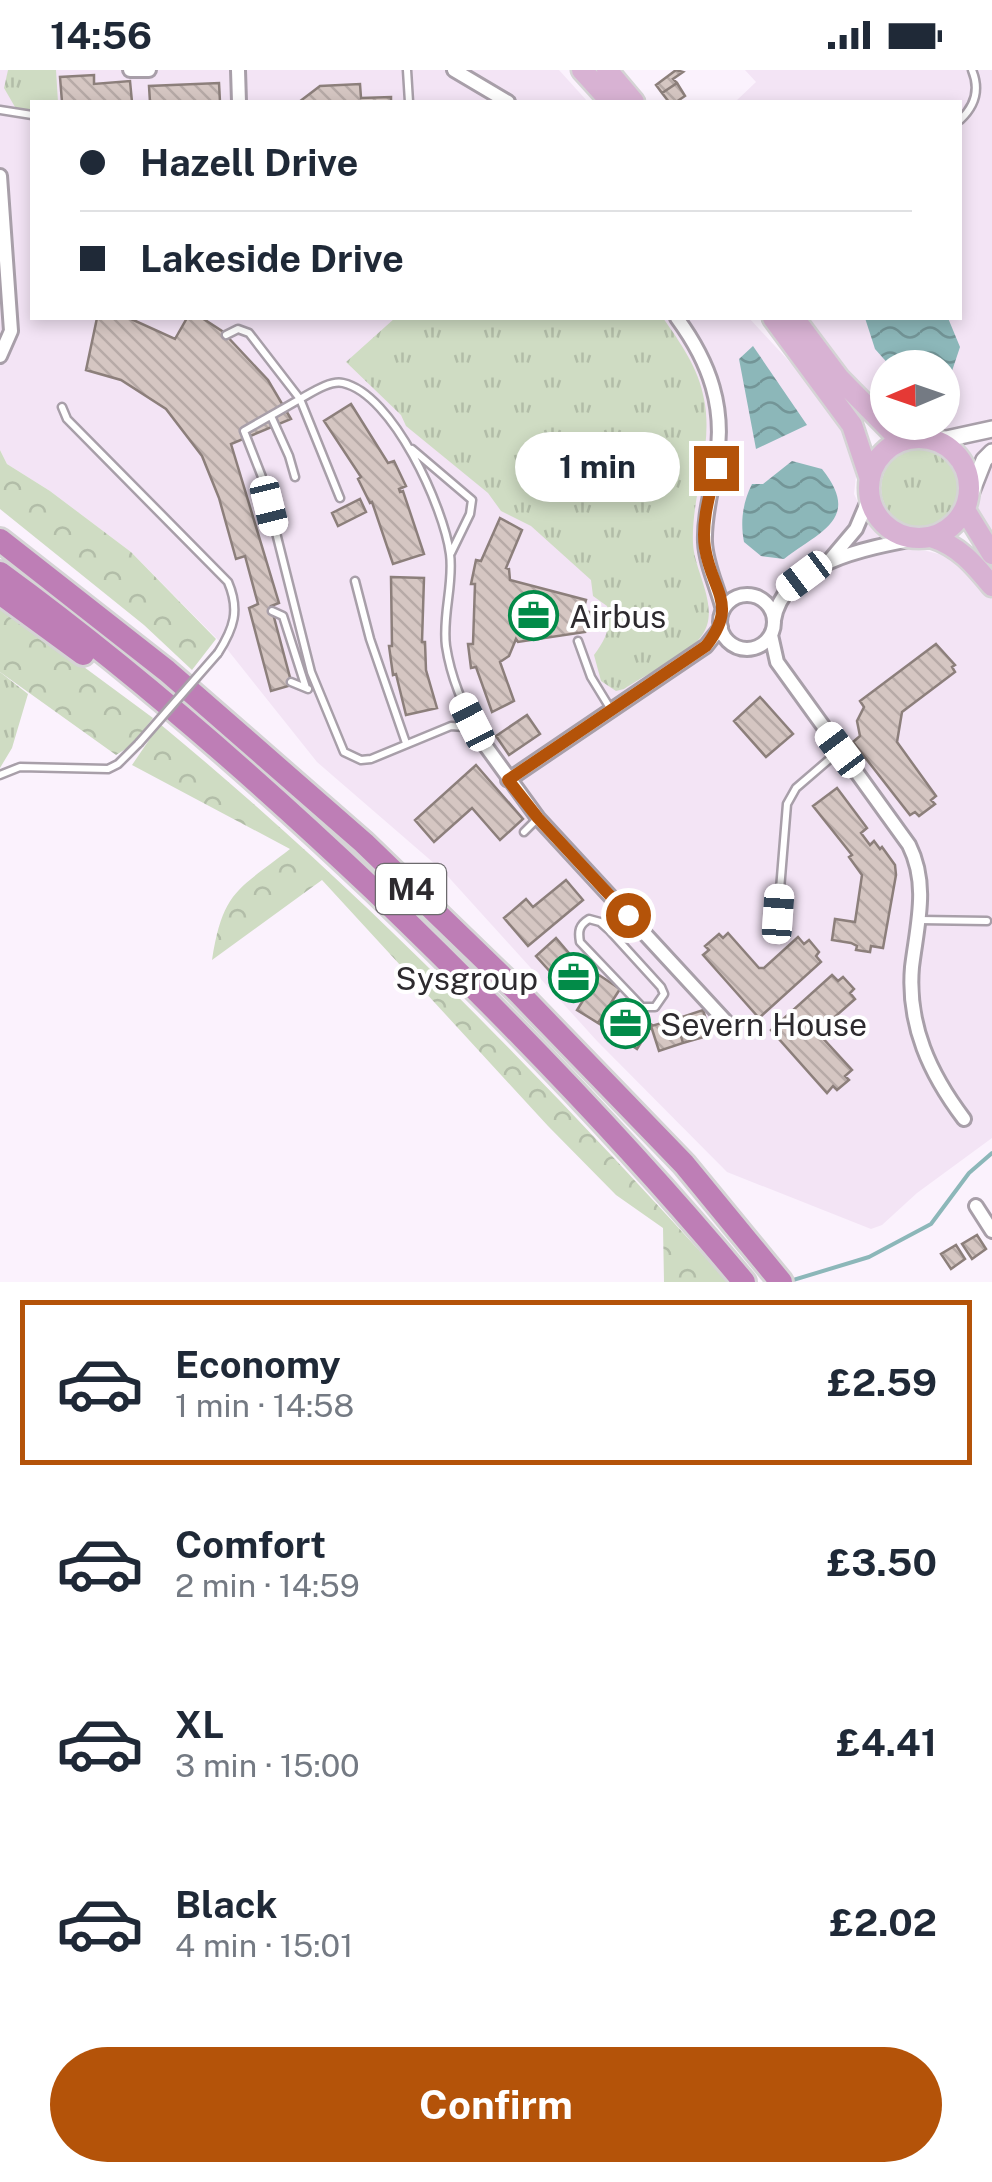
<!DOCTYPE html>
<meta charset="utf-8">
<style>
body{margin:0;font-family:"Public Sans",sans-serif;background:#f6f6f7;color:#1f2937;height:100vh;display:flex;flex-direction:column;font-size:38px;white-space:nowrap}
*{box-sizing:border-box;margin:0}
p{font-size:32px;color:#747a83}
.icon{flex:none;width:55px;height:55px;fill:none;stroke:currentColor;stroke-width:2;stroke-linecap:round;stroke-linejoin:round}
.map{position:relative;height:1212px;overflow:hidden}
.details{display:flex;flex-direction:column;background:#fff;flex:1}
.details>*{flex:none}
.hud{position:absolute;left:30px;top:30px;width:932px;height:220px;border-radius:0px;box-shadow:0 5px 15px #0003;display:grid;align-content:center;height:220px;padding:0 50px;background:#fff}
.needle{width:65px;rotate:268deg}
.tools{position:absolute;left:870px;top:280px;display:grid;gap:20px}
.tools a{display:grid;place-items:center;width:90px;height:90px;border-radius:50%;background:#fff;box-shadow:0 5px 15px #0003;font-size:50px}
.end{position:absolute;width:45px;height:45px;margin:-22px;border:12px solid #b45309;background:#fff;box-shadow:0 0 0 5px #fff}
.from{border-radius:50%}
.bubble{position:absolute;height:70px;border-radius:35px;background:#fff;box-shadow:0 5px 15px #0003;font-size:32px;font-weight:700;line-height:70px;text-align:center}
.car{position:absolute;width:30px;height:60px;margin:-30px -15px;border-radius:12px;box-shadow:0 0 8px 2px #0007;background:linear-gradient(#fff 24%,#345 0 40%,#fff 0 76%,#345 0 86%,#fff 0)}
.hud b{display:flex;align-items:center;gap:35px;height:95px;font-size:38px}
.hud b+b{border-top:2px solid #e0e1e3}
.hud i{width:25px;height:25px;background:#1f2937}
ul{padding:18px 0 0;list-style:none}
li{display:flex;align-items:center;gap:30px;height:165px;margin:0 20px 15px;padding:0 30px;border:5px solid transparent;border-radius:0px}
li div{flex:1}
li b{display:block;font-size:38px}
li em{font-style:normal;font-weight:700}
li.selected{border-color:#b45309}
li>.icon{width:90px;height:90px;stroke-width:1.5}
.action{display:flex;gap:20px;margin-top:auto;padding:20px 50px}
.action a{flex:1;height:115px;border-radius:60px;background:#b45309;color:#fff;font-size:40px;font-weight:700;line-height:115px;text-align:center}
.status{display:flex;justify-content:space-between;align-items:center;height:70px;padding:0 50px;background:#fff;direction:ltr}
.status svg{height:28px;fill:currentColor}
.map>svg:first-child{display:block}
.built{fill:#f3e4f5;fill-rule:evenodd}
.grass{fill:url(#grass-tufts)}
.forest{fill:url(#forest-crowns)}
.water{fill:url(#water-waves)}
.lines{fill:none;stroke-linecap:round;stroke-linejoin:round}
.stream{stroke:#8cb7b9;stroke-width:4}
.building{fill:url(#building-back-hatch);stroke:#8c7f7b;stroke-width:2.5}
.service-casing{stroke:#a89fa9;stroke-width:11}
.minor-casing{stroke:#a89fa9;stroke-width:18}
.tertiary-casing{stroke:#a89fa9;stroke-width:20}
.primary-casing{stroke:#d5d4d5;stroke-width:25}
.motorway-casing{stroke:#d5d4d5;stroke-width:28}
.service{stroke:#fff;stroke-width:6}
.minor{stroke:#fff;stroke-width:12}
.tertiary{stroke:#fff;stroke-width:15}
.primary{stroke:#d8b2d3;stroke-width:20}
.motorway{stroke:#be7eb6;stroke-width:22}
.service-bridge-casing{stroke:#a89fa9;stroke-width:11;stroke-linecap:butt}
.service-bridge{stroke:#fff;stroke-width:6}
.route{stroke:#b45309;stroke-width:12}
.labels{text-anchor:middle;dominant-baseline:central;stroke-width:8;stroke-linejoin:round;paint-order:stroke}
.shield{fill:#fff;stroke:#6c6a6d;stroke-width:2.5}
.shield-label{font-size:30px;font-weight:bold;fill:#2d2a2e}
.poi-label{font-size:32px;fill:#2d2a2e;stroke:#fff;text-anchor:start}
</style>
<div class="status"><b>14:56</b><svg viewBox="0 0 49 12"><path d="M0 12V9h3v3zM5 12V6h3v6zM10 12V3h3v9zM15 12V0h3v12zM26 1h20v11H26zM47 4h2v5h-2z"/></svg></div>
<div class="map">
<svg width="992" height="1212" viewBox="0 0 992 1212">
<defs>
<pattern id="grass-tufts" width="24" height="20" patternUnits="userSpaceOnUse" patternTransform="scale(2.5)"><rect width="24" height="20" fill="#cfdcc3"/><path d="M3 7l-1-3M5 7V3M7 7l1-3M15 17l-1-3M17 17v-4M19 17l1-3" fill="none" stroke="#b2bda8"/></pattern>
<pattern id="forest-crowns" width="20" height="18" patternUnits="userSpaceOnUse" patternTransform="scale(2.5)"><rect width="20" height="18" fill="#cfdcc3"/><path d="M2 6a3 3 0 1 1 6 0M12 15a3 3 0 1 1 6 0" fill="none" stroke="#b2bda8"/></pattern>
<pattern id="water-waves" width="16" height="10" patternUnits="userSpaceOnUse" patternTransform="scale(2.5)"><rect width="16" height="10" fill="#8cb7b9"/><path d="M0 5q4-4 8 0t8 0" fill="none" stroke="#739597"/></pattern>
<pattern id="building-back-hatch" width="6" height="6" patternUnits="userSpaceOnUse" patternTransform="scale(2.5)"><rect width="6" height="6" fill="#d5c6c2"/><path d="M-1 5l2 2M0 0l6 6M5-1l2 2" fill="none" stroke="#b7aaa7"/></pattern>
</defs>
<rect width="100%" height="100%" fill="#fbf2fd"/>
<path class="built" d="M0,0h559l29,32h-556v216h717l63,68 32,44 12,46 -2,18 12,26 30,29 31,2 23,6 42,42v539l-75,55 -35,32 -11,4 -144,-57 -130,-131 -154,-170 -126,-109 -90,-113 -96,-97 -81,-61 -43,-27 -7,-14z
M745,0h247v484l-27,-44 5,-25 -3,-14 -10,-17 -20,-13 -21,-4 -15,4 -107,-123h166v-216h-225l21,-20zM888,298h54v54h-54z"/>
<path class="grass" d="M8,0h48l2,32h-26v9l-17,-4 -11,-19z
M395,248h268c17,24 36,51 41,81 10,49 -13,95 -11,144 1,30 30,67 7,95 -12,15 -58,39 -76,51l-8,2 -15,-10 -7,-26c12,-16 18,-29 13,-49l-14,-10 -2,-16 -60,-54 -30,-15 -13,-18 -82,-67 -5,-11 -55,-53z
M881 418a40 40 0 1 1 80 0a40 40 0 1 1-80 0Z
M0,602l28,22 -16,54 -12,20z"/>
<path class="forest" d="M0,380l7,14 43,27 81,61 85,87 -24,31 -48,-45 -144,-116z
M0,535l153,113 -21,27 -16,10 -116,-83z
M160,654c206,170 389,361 568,558h-64l-1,-54 -47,-33 -68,-69 -226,-246 -110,80c11,-70 26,-70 78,-111l-158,-84z"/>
<path class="water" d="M865,248h83l12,29 -14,42 -3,-2 -1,-19 -51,-1 -16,-18z
M753,276l54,79 -51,24 -17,-90z
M792,391l30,8c40,50 -2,62 -38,90l-23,-3 -17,-14c-4,-21 -1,-40 8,-58h11z"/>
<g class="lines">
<path class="stream" d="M790,1211l79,-24 62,-33 38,-51 23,-20"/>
</g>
<path class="building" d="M676,0l7,2 -10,7 4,4 -15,10 -6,-8z
M94,5v9l36,-3 2,21h-70l-2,-25z
M219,13l1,19h-70l-1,-16z
M677,13l8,13 -9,6h-7l-7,-9z
M360,14l1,14 30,-1v5h-92l21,-16z
M97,248h32l46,21 12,-21h15l20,13 46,49 23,39 -60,25 48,159 -8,3 21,79 -21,6 -22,-83 9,-4 -13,-48 -9,3 -17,-61 -17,-42 -36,-47 -45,-29 -35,-10z
M351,334l37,59 6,-2 12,25 -7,3 1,3 3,-1 21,63 -31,10 -21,-62 -2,1 -12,-24 3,-2 -37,-56z
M360,429l6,13 -28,14 -6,-13z
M500,448l22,12 -16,38 3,1 1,11 76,20 -3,11 14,2 -1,5 -13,3 2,11 -67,10 -2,-3 -7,17 -9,6 14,39 -22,11 -16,-45 -5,1 -3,-24h5l2,-60h-4l5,-24 5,1z
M391,507l33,1 -2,64h3l1,28 11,38 -31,7 -10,-41 -3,1 -4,-29h3z
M936,574l19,21 -3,2 3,5 -53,40 -5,30 39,54 -5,4 4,4 -16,12 -4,-4 -5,3 -57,-73 7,-6 -3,-15 7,-14 -4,-6z
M760,627l33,37 -27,23 -32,-36z
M527,645l13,19 -31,21 -13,-19z
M476,695l47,54 -23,21 -28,-32 -38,34 -19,-22z
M837,718l30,40 -6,5 9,12 4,-4 6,8 2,-2 13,18 1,10 -13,73 -12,-2 -1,6 -14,-2 1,-4 -6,-3 -19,-3 3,-21 20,3 7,-47 -13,-18 3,-2 -39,-49z
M566,810l17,20 -55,46 -24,-28 22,-19 7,8z
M728,863l31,35h5l34,-31 6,7 5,-4 10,12 -3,4 5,6 -62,56 -56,-63 6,-5 -4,-4 14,-12 4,4z
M556,868l17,20 -19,18 -18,-20z
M573,888l19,21 -20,17 -18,-20z
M599,905l21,14 -22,34 -21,-13z
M832,905l6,6 5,-4 11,12 -4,4 5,6 -35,31v5l32,35 -7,6 4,4 -12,10 -4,-4 -6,7 -56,-63z
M613,931l39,24 -15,24 -39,-26z
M703,940l8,25 -28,8 -7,-24z
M676,949l7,24 -24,8 -8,-25z
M977,1165l9,14 -14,10 -10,-15z
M956,1175l9,14 -14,10 -10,-15z"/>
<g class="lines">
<defs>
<path id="service" d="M407,0l2,32
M0,40l32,5
M960,50c15,-14 20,-31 12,-50
M226,265l12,-6 11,4 51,66 -56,32 18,46 49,195 33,80 17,8 10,-1 80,-33 13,1 12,6
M62,337l5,12 161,163c12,28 6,46 -10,71
M271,346l18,40 6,21
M412,379l60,51 -2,14 -19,39
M340,428l-40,-99c11,-6 30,-19 43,-16 50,11 101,125 107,171 4,30 -8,61 -4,92 5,33 17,58 31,87
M355,511l15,58 36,104
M272,541l11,5 23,72
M578,571l13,36 19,31
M291,612l17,7
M0,705l20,-8 88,2 10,-5 21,-21
M524,762l13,-13
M778,844l9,-110 9,-16 43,-37
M920,850l67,1
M610,861l51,56 3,7 -9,13h-13l-62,-65c-2,-11 -1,-17 9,-23l11,3 10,9 18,-16"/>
<path id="minor" d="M130,0h19
M238,0l1,32
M454,0l54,32
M0,106l11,155 -11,25
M677,248c33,45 49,90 39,146 -4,25 -12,52 -11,78 1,23 13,46 18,68
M829,491l27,-32 14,-33
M720 552a27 27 0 1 1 54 0a27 27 0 1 1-54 0Z
M774,550c9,-58 98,-73 146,-82
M771,565l6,27 132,183c20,40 8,80 3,122 -5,58 18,107 52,152
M477,664l61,84 191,207
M508,710l198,-134 15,-19
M976,1136l16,25"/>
<path id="tertiary" d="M937,371l55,-12
M969,428l15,-38 8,-8"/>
<path id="primary" d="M582,0l29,32
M607,0l27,32
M773,248l79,107 18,54
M794,248l45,60 62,63
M869 418a50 50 0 1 1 100 0a50 50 0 1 1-100 0Z
M965,440l27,44
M931,467c28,9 43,27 61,49"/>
<path id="motorway" d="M0,470l167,131 197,172 150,145 170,176 97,118
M0,503c133,97 256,205 375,318 130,125 254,253 369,391
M0,523l83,61"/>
</defs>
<use href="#service" class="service-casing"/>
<use href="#minor" class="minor-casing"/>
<use href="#tertiary" class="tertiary-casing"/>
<use href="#primary" class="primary-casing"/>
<use href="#motorway" class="motorway-casing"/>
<use href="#service" class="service"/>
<use href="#minor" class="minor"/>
<use href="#tertiary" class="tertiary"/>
<use href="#primary" class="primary"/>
<use href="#motorway" class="motorway"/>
<defs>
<path id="service-bridge" d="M139,673l79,-90"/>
</defs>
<use href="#service-bridge" class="service-bridge-casing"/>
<use href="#service-bridge" class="service-bridge"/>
</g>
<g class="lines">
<path class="route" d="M628,845l-90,-97 -30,-38 198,-134c33,-42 6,-54 -1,-98 -4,-25 5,-55 11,-80"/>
</g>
<defs>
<symbol id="office-ring" viewBox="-11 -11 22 22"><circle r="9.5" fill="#fff" stroke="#028b48" stroke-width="1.5"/><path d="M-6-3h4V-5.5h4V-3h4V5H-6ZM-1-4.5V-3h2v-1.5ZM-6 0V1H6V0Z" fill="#028b48"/></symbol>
</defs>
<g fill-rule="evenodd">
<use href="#office-ring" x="506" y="518" width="55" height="55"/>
<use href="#office-ring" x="546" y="880" width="55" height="55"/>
<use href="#office-ring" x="598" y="926" width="55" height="55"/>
</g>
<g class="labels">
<rect class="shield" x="376" y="794" width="70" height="50" rx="8"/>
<g class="shield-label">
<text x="411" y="819">M4</text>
</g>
<g class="poi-label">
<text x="569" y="546">Airbus</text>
<text x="538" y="908" text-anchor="end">Sysgroup</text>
<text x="660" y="954">Severn House</text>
</g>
</g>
</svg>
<div class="tools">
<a><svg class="needle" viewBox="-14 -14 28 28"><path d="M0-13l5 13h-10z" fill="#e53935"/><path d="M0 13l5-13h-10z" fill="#747a83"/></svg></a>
</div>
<i class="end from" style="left:628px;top:845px"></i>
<i class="end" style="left:716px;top:398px"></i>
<div class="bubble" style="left:515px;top:362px;width:165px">1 min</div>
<i class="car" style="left:269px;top:436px;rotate:166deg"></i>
<i class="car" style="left:804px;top:506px;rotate:233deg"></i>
<i class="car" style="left:472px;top:652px;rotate:333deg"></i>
<i class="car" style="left:840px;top:680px;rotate:323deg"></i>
<i class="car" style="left:778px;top:844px;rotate:4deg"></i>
<div class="hud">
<b><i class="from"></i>Hazell Drive</b>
<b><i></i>Lakeside Drive</b>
</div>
</div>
<section class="details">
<ul>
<li class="selected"><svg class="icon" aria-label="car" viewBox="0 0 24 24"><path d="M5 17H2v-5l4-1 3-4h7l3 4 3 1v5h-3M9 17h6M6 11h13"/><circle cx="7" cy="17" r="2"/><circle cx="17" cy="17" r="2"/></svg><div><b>Economy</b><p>1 min · 14:58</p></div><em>£2.59</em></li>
<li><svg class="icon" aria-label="car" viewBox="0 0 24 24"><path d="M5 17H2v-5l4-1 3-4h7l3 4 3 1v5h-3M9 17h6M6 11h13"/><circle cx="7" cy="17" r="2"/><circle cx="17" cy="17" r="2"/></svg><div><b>Comfort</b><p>2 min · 14:59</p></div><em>£3.50</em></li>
<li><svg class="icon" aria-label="car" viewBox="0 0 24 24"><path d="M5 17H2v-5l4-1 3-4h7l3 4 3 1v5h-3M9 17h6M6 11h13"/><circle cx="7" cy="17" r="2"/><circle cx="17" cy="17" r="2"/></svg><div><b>XL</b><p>3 min · 15:00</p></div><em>£4.41</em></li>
<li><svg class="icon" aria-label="car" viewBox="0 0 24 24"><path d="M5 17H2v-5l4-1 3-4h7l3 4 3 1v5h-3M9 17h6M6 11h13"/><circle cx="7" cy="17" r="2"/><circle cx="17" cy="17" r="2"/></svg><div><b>Black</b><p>4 min · 15:01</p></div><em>£2.02</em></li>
</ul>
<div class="action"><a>Confirm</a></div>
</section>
